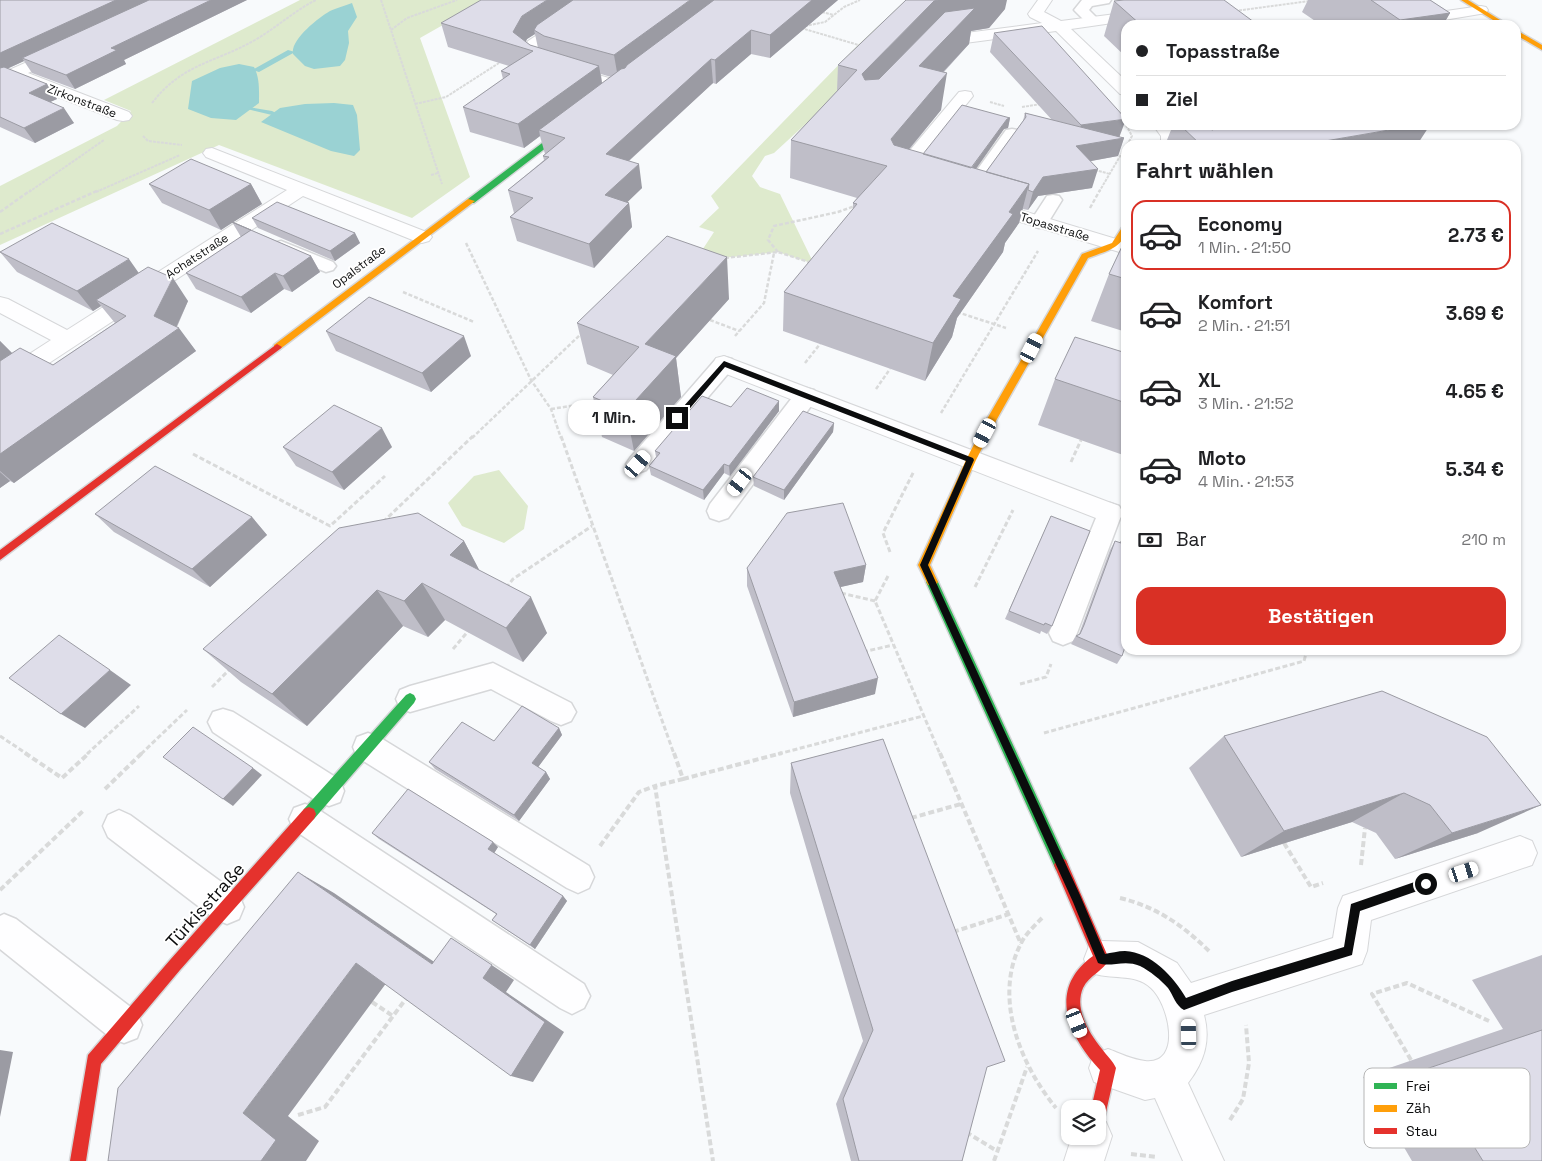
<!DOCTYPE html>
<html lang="de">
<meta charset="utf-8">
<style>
body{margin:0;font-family:"Space Grotesk",sans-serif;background:#f2f2f2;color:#202124;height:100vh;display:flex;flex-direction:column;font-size:19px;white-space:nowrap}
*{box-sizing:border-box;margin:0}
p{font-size:16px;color:#757577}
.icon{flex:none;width:28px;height:28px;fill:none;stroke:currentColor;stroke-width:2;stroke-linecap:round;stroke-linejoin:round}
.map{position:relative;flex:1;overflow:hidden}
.details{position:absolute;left:1121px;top:140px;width:400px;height:515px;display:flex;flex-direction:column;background:#fff;border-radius:15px;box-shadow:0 1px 4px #0004}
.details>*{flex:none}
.banner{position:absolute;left:1121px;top:20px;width:400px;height:110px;border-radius:15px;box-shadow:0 1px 4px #0004;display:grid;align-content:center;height:110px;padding:0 15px;background:#fff}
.buttons{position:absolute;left:1061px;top:1100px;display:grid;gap:10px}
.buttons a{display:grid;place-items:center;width:45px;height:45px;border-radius:10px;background:#fff;box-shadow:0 1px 4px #0004;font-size:25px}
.end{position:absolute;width:22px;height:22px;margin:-11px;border:6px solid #0b0c0d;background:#fff;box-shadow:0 0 0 2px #fff}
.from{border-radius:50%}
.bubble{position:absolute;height:35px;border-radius:15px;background:#fff;box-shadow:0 1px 4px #0004;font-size:16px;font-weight:700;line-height:35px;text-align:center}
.car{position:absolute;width:15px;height:30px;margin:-15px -8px;border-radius:6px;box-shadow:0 0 4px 1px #0007;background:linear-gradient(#fff 24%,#345 0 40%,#fff 0 76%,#345 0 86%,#fff 0)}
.banner b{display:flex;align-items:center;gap:18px;height:48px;font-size:19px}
.banner b+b{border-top:1px solid #e0e0e0}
.banner i{width:12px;height:12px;background:#202124}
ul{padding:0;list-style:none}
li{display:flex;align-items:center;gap:15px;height:70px;margin:0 10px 8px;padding:0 5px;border:2px solid transparent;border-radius:15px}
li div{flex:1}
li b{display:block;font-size:19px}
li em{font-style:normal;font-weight:700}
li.selected{border-color:#d93025}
li>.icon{width:45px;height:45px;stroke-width:1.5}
h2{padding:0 15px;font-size:22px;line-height:60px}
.pay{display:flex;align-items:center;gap:12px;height:55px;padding:0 15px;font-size:19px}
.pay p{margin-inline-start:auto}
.cta{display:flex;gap:10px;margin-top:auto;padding:10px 15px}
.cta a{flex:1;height:58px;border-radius:15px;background:#d93025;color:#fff;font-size:20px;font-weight:700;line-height:58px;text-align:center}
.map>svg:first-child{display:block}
.green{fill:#deeacd}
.water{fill:#9ad2d3}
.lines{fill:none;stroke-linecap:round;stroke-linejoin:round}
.stream{fill:#9ad2d3;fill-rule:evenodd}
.lane-casing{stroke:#d6d7d9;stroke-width:3}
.street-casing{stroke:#d6d7d9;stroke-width:2}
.fast-casing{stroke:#d6d7d9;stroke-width:3}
.slow-casing{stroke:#d6d7d9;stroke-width:3}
.jam-casing{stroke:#d6d7d9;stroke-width:3}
.path-far3{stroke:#d9dada;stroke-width:2;stroke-dasharray:3 1;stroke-linecap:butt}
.path-far2{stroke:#d9dada;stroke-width:2.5;stroke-dasharray:4 2;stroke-linecap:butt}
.path-far1{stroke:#d9dada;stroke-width:3;stroke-dasharray:5 2.5;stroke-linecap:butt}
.path{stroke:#d9dada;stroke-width:4;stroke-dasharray:6 3;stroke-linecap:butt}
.lane{fill:#fefeff;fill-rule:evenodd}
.street{fill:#fefeff;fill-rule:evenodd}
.fast{fill:#30b455;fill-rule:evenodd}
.slow{fill:#ff9f0a;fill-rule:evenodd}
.jam{fill:#e5322d;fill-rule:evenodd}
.wall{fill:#bfbec8;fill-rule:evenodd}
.shaded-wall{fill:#9b9ba3}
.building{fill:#dedde9;stroke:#9b9ba3}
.route{fill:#0b0c0d}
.labels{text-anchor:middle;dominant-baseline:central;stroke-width:4;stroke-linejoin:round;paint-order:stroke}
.far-street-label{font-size:12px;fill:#0b0c0d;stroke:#fff}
.near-street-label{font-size:18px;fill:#0b0c0d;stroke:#fff}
.key{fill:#fff;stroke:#b6b6b6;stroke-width:1}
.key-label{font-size:14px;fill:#0b0c0d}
</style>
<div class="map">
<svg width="1542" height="1161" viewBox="0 0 1542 1161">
<rect width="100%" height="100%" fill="#f8fafc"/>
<path class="green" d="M300,0h187l-67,38 50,139 -58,41 -193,-73 -219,100v-59l117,-60 14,-15 -27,-11z
M906,0h24l-107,108 -49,45 -9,3 -13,20 8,11 20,7 34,70 -36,-12 -83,9 19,-29 -15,-5 20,-19 -8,-12 147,-151z
M499,470l29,36 -4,23 -20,14 -42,-17 -14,-23 26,-27z"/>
<path class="water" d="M352,3l5,14 -9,14 1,12 -4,17 -5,6 -26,3 -9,-3 -12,-12c-3,-14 25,-36 37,-43 6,-3 15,-5 22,-8z
M239,64l15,3c6,11 5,24 5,36l-23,17 -25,-2 -23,-9 4,-28 28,-13z
M334,103l19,2 4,10 3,35 -6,6 -23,-5 -70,-29 19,-14 25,-4z"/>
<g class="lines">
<path class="stream" d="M288,50l7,2 -36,20 -7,-2z
M248,107l24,4 4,2 -4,2 -25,-6z"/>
<defs>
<path id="lane" d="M1082,0h29l-2,3 -17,3 -3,4 11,11 -2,3h-10l-14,-14z
M1012,129l6,1 2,4 -49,69 -6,1 -6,-1 -3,-4 3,-4 47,-65z
M1053,195l6,1 3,4 -16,26 -7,2 -7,-2 -2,-4 17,-26z
M281,241l52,21 3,4 -3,4 -7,2 -52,-21 -3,-4 3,-4z
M724,357l8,2 3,5 -3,5 -86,101 -8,3 -8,-3 -4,-6 4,-6 86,-99z
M806,388l8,2 3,6 -3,6 -86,116 -9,3 -9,-3 -3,-7 3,-7 88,-114z
M1110,503l9,3 3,7 -45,120 -4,8 -10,4 -10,-4 -4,-8 49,-120 3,-7z
M493,663l78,40 5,9 -5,9 -10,4 -10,-4 -60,-32 -81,23 -10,-4 -4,-9 4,-9 10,-4z
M223,709l10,3 107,68 4,11 -4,11 -11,4 -11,-4 -105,-70 -5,-10 5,-10z
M368,733l11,4 210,129 5,11 -5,11 -11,5 -11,-5 -210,-131 -4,-10 4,-10z
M305,804l11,4 268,176 6,12 -6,12 -12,6 -12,-6 -266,-178 -5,-11 5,-11z
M119,810l11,5 109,80 5,12 -5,12 -12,5 -12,-5 -107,-82 -5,-11 5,-11z
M4,914l12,5 121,93 5,13 -5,13 -13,5 -13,-5 -111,-89v-33z"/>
<path id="street" d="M590,0h17l-67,47 -3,7 11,7 79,22 2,4 -2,4h-12l-79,-24 -16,-12 8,-14z
M1038,0h14l-8,12 17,9 86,-11 5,1 2,3 -2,3 -5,1 -76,11 55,52v14l-6,-1 -64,-63 -121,16 -6,-2 -2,-3 2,-3 6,-2 107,-14 -12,-6 -2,-3z
M1481,6l5,1 2,3 -2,3 -72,12 -8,-1 -3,-3 3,-3 5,-2z
M61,47l6,2 2,3 -2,3 -39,18 101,39 3,4 -3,4 -6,1 -6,-1 -103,-40 -14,5v-11z
M965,91l6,1 2,4 -65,81 1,2 -2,4c-8,2 -15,2 -19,-5l2,-4 69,-82z
M1153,125h18l8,11v9h-18v-9z
M212,148l217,85 3,4 -3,4 -7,2 -7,-2 -112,-45 -295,194 -8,2v-19l51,-33 -51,-27v-16l8,2 59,31 220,-140 -81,-33 -3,-4 3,-4z
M984,199l142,43v12l-149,-45 -3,-4 3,-4z
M724,356l395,150 4,7 -4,7 -9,3 -9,-3 -385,-150 -3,-6 3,-6z
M1520,836l12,5 5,12 -5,12 -161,55 -4,31 -5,13 -158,51c7,26 0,47 -16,68l36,78h-41l-28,-63 -10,2 -51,-18 -5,-14 5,-14 14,-5c11,4 25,11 37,12 38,4 24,-57 6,-73 -17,-16 -40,-7 -62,-16l-5,-13 5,-13 13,-5 36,1 39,21 14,20 142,-45 5,-30 5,-12z
M1098,1118l8,4 6,14 -8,25h-40l8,-25h26z"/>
<path id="fast" d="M570,122l7,2 -103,79h-6v-4z
M932,577l4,2 2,3 128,278 2,5 -2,5 -5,2 -5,-2 -130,-288 2,-3z
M410,693l4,2 2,4 -2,4 -100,116 -5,2 -5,-2 -2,-5 2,-5 102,-114z"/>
<path id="slow" d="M1461,0h7l40,25h-7z
M1516,30l26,15v5l-26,-15z
M468,199l7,2 -195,148h-6v-4z
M1123,226h3c0,22 -20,25 -38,32l-91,161 -21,41 -46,105 8,17 -2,3h-8l-10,-20 48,-105 21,-41 95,-165 30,-11z"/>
<path id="jam" d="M277,344l5,3 -2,2 -280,211v-10z
M309,807l5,2 2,5 -2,5 -134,151 -79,94 -15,97h-16l18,-106 82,-95 134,-151z
M1061,858l5,2 43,99c-5,12 -20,16 -26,29 -9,21 6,45 19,61 5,7 11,12 14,19l-10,44 -2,6 -6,2v-11h-7l9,-39c-32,-34 -53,-81 -7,-114l-39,-91 2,-5z"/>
</defs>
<use href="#lane" class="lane-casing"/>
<use href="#street" class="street-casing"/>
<use href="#fast" class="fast-casing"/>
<use href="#slow" class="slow-casing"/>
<use href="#jam" class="jam-casing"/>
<path class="path-far3" d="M381,0l61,184
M1235,11l82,-11
M822,12l12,3
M805,26l20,-4 19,-15 16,-7
M801,28l61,18
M391,30l16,-12 50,-18
M990,102l14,4
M152,103c31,-40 63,-40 103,-63 21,-12 39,-29 61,-40
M415,104l31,-7 53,-34
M1022,107l19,-3
M1126,125l6,11 -5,9
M143,136l5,5 34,4
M1095,170l15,4
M431,175l7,-2
M29,192l75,-52
M96,192l84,-37
M1099,192l27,-46"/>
<path class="path-far2" d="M1090,208l10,-18
M0,212l31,-22
M0,234l99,-44
M466,243l65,137 20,29 10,29
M778,252l-10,-12 6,-14 64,-14 17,-6
M725,258l53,-6 34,11
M403,292l71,30
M957,312l49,16
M710,320l29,11
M735,336l29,-33 10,-50
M805,363l15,-19
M876,389l14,-20
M551,409l46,-7
M941,413l97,-162
M472,438l111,-106"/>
<path class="path-far1" d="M561,436l113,318
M193,454l137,72 55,-50
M1071,462l10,-22
M383,522l90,-86
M890,552l-7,-19 31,-62
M888,576l-13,25 65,153
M975,587l38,-77
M506,588l7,-9 79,-53
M841,593l34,8
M453,649l17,-20
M863,652l30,-7
M1020,684l26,-7 5,-13
M212,687l19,-19
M1044,733l260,-72 3,-11
M0,736l27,18
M87,754l52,-48
M141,754l46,-44
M778,754l145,-38"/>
<path class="path" d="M25,753l37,25 27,-25
M674,753l9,26 -28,7 58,375
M940,753l81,191
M683,779l99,-26
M105,789l37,-36
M911,818l50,-14
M1284,843l27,44 12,-4
M600,846l39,-54 16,-6
M1361,865l4,-37
M0,890l83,-79
M1120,898c37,9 64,28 91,55
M1042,918c-6,6 -13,13 -18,20 -33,55 -5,125 32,170
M953,932l56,-18
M372,1002l21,14
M1411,1060l-39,-66 35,-11 82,38
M298,1115l27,-8 83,-111
M1230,1120l13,-21 6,-36 -3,-38
M966,1132l31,19
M1131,1154l26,3
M994,1161l33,-94"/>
<use href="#lane" class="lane"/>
<use href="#street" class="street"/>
<use href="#fast" class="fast"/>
<use href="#slow" class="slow"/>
<use href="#jam" class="jam"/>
</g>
<path class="wall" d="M0,0h247l-123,60 2,4 -51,25 -43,-16 -8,-12 -17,8 40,15 10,15 -7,3 24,21 -39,20 -35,-16z
M838,0l-68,58 -19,-4 -35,30 -3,-1 -84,78 13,27 -15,14 2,1 3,24 -38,41 -77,-27 -7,-24 4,-4 -6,-23 36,-30 -1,-4 2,-2 -5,-18 -16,12 -54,-16 -7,-25 40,-28 -2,-8 8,-5 -61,-19 -7,-24zM535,34l3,14 -8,-3 -4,-3 1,-3zM601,74l10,3 -9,6z
M1308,0h122l20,13 -7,12h-122l-19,-13z
M1114,1l144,24h-132v32l-22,-21z
M1005,9l-16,19 -18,3 -2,13 -25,28 -3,38 -32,40 14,4 87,-36 -2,10 -4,1 -28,40 10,3 37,-51 2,-8 27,7 -62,-68 4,-19 126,104 4,1 -6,18 -28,5 2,27 -54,8 -10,14 -5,-1 -4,14 -14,20 -2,9 -46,66 -5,19 -27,44 -142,-50 1,-39 69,-83v-6l4,-5 -67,-20 1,-38 46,-49 1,-26z
M1173,125h22l6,1 -2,-1h15l-12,2 11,3 204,15h-252z
M149,184h102l11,20 -29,18 78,34 9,16 -28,20 -8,-3 -33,24 -55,-24 -10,-16 55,-36 -9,-15 -11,8 -59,-27z
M252,218l103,15 5,10 -25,18 -77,-33z
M1126,238v94l-35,-11 18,-47z
M0,252l138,21 50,28 -11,26 19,24 -182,132 -4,-2 -10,7v-147l12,12 41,12 62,-42 -14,-17 -8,5 -76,-39z
M729,299l-53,59 5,39 -47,54 -32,-14 -9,-40 20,-22 -26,-11 -10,-41z
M326,331l145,25 -40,36 -95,-41z
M1126,353v103l-88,-31 17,-46z
M731,407l48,4 -49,65 -6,-3 -20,27 -53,-25 -2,-9 7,-9 -1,-6z
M834,423l-1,9 -49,68 -30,-14 -1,-9z
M283,447h109l-48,43 -48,-24z
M95,514l157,3 15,18 -57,52 -96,-55z
M1051,516l1,110 -5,8 -6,-3 -1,3 -35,-15z
M464,541l15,29 68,63 -24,29 -78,-42 -17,17 -25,-11 -96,100 -66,-44 -38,-33z
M1115,541l7,115 -5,8 -46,-20 5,-8 3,-2 31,-84z
M866,565l-3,17 -23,5 35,107 -82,23 -46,-131v-18z
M1382,691l96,142 -83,26 -19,-26 -24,-11 -111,35 -52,-89 35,-32z
M559,728l3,7 -24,32 8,5 4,7 -31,42 -84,-52 -6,-7 65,-21z
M791,763l195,305 -24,93h-111l-15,-57 27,-63 -73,-248z
M372,833l126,14 -4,6 69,43 4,5 -32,48 -43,-29 4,-6 -117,-75z
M1542,955v206h-130l-49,-84 140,-48 -31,-49z"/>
<path class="shaded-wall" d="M116,0h39l-133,58 2,3 -24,11v-19z
M211,0h36l-123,60 2,4 -51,25 -9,-14 45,-27z
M547,0h40l-53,30 1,4 -8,5 -5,9 -9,-16 9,-16z
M690,0h33l-105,78 -4,-23z
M812,0h26l-68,58v-23z
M938,0h69l-2,9 -16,19 -18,3 -2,13 -55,59 5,-37 -61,46 4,-38 72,-73z
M1450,13l-7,12h-45l2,-5z
M751,30v24l-35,30 -1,-24z
M711,59l2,24 -103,95 -4,-24z
M599,66l4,23 -64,41 1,6 -16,12 -6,-24z
M947,73l-6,37 -55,67 5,-38z
M47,84l10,15 -18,8 -10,-14z
M64,108l10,15 -39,20 -11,-15z
M1010,118l-2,10 -4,1 -43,61 2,-10 44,-61z
M1126,119l-7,19 -44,6 6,-19z
M1202,125h12l-13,2z
M1418,125h12l-13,20h-115z
M1124,138l-6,18 -48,9 6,-19z
M639,164l3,24 -33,32 -4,-25z
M1098,169l-6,19 -54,8 -10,14 5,-18 10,-15z
M251,184l11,20 -41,26 -12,-20z
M1029,184l-10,39 -14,20 -2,9 -46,66 -5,19 -27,44 8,-38 20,-47 56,-84z
M629,203l3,24 -38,41 -5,-24z
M355,233l5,10 -25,18 -5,-10z
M311,256l9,16 -28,20 -9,-16z
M727,257l2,42 -53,59 5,39 -47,54 -8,-40 19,-67z
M129,259l14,20 -47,21 5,6 -8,5 -16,-20z
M275,273l9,16 -33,24 -10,-16z
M173,278l15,23 -14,31 5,-4 17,23 -182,132 -14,-12v-17l154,-138z
M464,336l7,20 -40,36 -9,-19z
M0,341l18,18 -18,12z
M779,401v10l-49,65 -1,-10z
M834,423l-1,9 -49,68v-10z
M382,428l10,19 -48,43 -12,-18z
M724,464v9l-20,27 -1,-10z
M0,472l10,9 -10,7z
M252,517l15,18 -57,52 -18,-18z
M464,541l20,38 -34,-24z
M866,565l-3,17 -31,7 2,-17z
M422,583l23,37 -17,17 -24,-36z
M377,590l26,36 -96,100 -35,-32z
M531,597l16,36 -24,29 -17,-34z
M110,670l21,15 -46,43 -24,-14z
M878,678l-3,16 -82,23 1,-15z
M559,728l3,7 -26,35 -4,-7z
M253,768l9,7 -29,31 -10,-7z
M546,772l4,7 -31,42 -5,-6z
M1404,793l-52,29 -111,35 43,-26z
M1541,805l-63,28 -83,26 57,-26z
M493,842l5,5 -5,8 -5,-6z
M298,872l36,21 125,86 -27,-15z
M563,896l4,5 -32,48 -5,-4z
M451,938l63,42 -8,12 58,40 -31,50 -22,-6 -28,-98z
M356,963l34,15 -102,138 31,25 -13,20h-45l-18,-48z
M0,1050l13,2 -13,65z"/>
<path class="building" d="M0,0h116l-116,53z
M149,0h62l-100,48 6,2 -51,25 -44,-17z
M481,0h66l-25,16 -9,16 17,13 69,21 -81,58 -55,-17 47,-33 -9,-3 32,-20 -92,-28z
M573,0h117l-76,55 -70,-19 -10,-6 3,-5z
M714,0h98l-42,35 -19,-5 -36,30 -4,-1 -105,95 33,10 -34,31 24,8 -40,41 -79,-27 23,-19 -25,-8 41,-33 -6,-1 22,-18 -26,-8 82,-61 4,-1 2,-3z
M906,0h32l-4,1 -72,73 3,6 14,-1 66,-67 30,-4 -56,58 28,7 -56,66 3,6 135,39 -20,28 4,2 -60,82 8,3 -28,44 -149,-51 73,-88 -4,-1 34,-37 -96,-26 66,-70 -19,-5z
M1124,0h100l34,25h-117l-27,-24z
M1371,0h59l20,13 -50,7z
M1042,26l84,93 -45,6 -87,-92z
M4,67l43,17 -18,9 35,15 -40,20 -24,-11v-49z
M962,105l48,13 -3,1 -36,49 -48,-14z
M1025,113l99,25 -48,8 22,23 -55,8 -10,15 -5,-2 1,-6 -43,-12 40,-55z
M1180,125h15l18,5 2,-5h203l-116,20h-101z
M191,159l60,25 -42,26 -60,-26z
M277,202l78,31 -25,18 -78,-33z
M232,222l79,34 -28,20 -8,-3 -34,24 -55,-24 65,-43z
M52,223l77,36 -52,32 -77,-39z
M667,236l60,21 -82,87 31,12 -50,55 -33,-14 46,-50 -62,-24z
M1126,238v41l-17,-5z
M148,267l25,11 -19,38 25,12 -179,126v-93l20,-13 33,17 73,-49 -30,-16z
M369,297l95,39 -42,37 -96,-42z
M1075,337l51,16v50l-71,-24z
M747,388l32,13 -50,65 -5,-2 -21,26 -54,-24 11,-13 -5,-2 47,-55 29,11z
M334,405l48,23 -50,44 -49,-25z
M803,411l31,12 -50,67 -31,-13z
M155,466l97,51 -60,52 -97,-55z
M843,503l23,62 -32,7 44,106 -84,24 -47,-134 40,-55z
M418,513l46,28 -14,14 81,42 -25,31 -84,-45 -18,18 -27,-11 -105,104 -69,-45 136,-121z
M1051,516l39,15 -38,95 -7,-3 -1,2 -35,-14z
M1115,541l6,2v-2l5,2v101l-4,12 -46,-20 4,-2 4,-9z
M59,635l51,35 -49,44 -52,-36z
M1382,691l105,46 54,68 -89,28 -22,-28 -26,-12 -120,38 -60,-95z
M522,706l37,22 -27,35 14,9 -32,43 -85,-53 33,-40 32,19z
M193,727l60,41 -30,31 -60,-42z
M883,739l122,322 -18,6 -25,94h-103l-16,-62 30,-69 -82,-267z
M408,789l85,53 -5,7 75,47 -33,49 -38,-25 5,-6 -125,-81z
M298,872l134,92 19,-26 41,27 -9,13 62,44 -34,54 -155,-113 -113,150 33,27 -15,21h-153l10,-73z
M1542,1030v131h-59l-57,-92z"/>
<path class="route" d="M724,361l249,97 1,2 -46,105 152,330 25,59c6,-1 13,-3 20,-3 26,1 49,26 61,47l46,-17 112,-34 7,-43 75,-26 5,6 -2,3 -69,24 -8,44 -120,37 -48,18c-8,-4 -11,-15 -16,-22 -7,-8 -18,-17 -28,-22 -16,-7 -30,2 -42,-3l-25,-61 -153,-337 46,-104 -241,-94 -45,53h-5v-4z"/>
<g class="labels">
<g class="far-street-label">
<text transform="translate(82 101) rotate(21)">Zirkonstraße</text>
<text transform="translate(1055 227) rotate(17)">Topasstraße</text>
<text transform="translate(197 256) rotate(-33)">Achatstraße</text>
<text transform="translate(359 267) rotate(-37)">Opalstraße</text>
</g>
<g class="near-street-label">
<text transform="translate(205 905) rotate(-48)">Türkisstraße</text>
</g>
</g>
<rect x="1364" y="1068" width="166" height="80" rx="8" class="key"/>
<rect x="1374" y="1083" width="23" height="6" fill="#30b455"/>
<rect x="1374" y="1105" width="23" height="7" fill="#ff9f0a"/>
<rect x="1374" y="1128" width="23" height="6" fill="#e5322d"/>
<g class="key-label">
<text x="1406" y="1091">Frei</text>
<text x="1406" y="1113">Zäh</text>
<text x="1406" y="1136">Stau</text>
</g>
</svg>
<div class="buttons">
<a><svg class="icon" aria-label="layers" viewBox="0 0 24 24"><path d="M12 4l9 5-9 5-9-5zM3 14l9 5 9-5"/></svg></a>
</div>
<i class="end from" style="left:1426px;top:884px"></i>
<i class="end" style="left:677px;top:418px"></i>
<div class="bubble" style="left:568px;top:400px;width:92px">1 Min.</div>
<i class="car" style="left:1032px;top:348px;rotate:27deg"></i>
<i class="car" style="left:985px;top:433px;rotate:208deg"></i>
<i class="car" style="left:638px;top:464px;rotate:41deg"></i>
<i class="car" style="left:740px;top:482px;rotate:217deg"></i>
<i class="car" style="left:1464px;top:872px;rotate:72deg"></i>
<i class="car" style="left:1077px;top:1023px;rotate:158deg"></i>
<i class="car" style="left:1189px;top:1034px;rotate:359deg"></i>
<div class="banner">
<b><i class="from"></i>Topasstraße</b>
<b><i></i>Ziel</b>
</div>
<section class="details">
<h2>Fahrt wählen</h2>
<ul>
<li class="selected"><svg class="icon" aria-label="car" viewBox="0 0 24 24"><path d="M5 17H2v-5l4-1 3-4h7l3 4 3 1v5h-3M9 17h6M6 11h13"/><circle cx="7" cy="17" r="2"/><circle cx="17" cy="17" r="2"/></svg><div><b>Economy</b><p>1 Min. · 21:50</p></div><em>2.73 €</em></li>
<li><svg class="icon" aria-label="car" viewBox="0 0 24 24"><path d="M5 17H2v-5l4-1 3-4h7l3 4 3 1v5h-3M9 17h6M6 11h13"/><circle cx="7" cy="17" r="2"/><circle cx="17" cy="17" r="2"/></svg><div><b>Komfort</b><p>2 Min. · 21:51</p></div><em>3.69 €</em></li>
<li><svg class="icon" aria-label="car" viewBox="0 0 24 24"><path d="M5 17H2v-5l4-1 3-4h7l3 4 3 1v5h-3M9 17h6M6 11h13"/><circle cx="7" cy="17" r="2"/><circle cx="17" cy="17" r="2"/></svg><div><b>XL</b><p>3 Min. · 21:52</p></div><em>4.65 €</em></li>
<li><svg class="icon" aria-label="car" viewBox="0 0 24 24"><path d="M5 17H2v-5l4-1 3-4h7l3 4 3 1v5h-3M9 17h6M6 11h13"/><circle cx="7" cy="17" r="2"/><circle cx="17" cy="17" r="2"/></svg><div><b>Moto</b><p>4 Min. · 21:53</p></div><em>5.34 €</em></li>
</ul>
<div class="pay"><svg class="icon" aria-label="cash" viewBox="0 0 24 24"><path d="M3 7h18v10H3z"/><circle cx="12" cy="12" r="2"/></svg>Bar<p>210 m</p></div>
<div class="cta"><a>Bestätigen</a></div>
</section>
</div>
